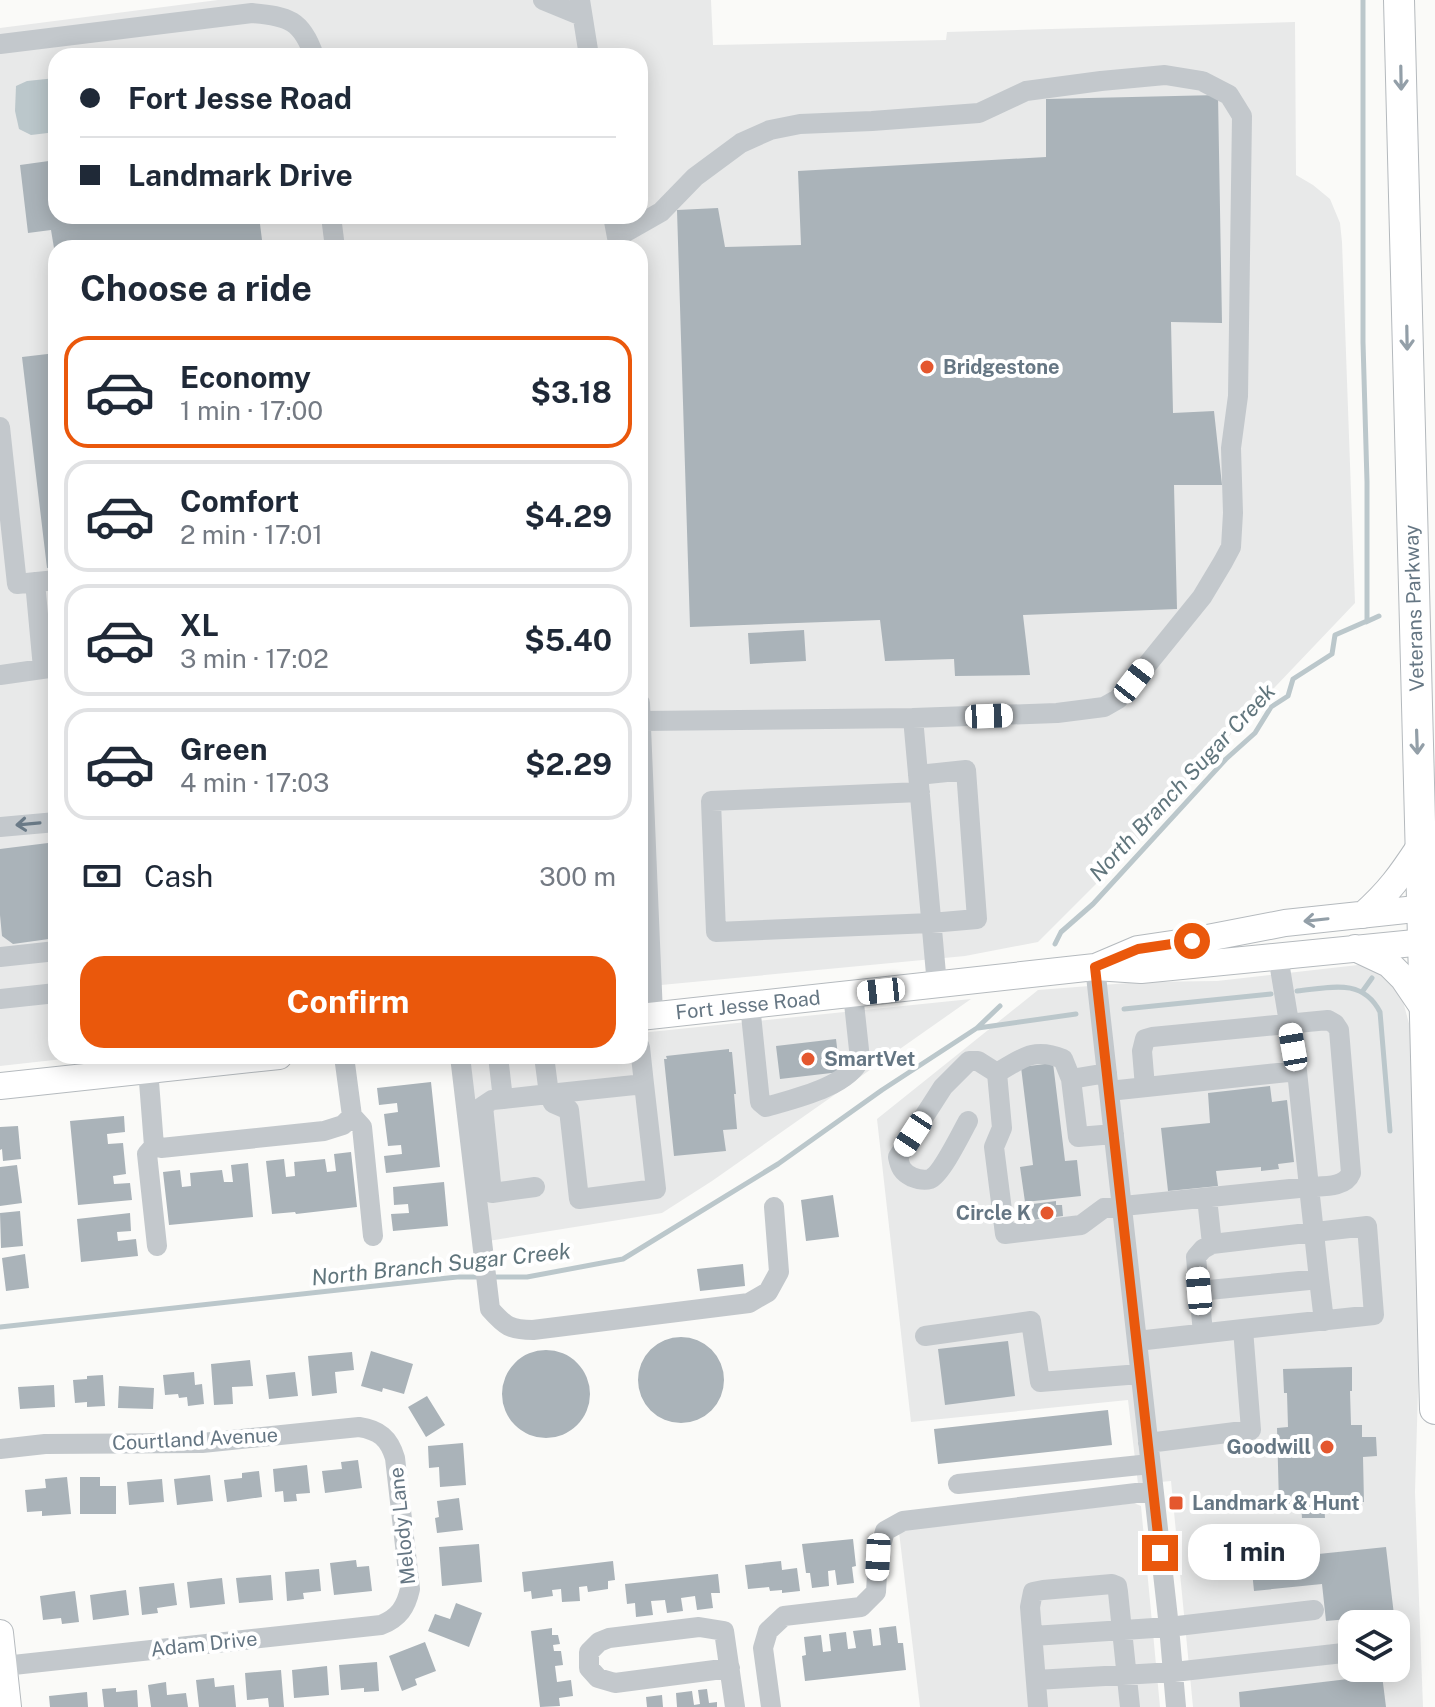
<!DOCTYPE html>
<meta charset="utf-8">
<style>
body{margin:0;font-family:"Public Sans",sans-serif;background:#f6f6f7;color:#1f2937;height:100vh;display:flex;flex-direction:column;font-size:30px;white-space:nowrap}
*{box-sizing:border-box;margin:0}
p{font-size:26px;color:#747a83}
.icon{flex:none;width:44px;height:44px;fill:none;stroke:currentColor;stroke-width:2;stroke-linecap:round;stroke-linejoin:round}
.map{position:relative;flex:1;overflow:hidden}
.drawer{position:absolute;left:48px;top:240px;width:600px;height:824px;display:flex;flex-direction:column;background:#fff;border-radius:24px;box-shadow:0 4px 20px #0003}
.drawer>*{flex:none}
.guide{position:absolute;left:48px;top:48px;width:600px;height:176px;border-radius:24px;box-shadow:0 4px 20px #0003;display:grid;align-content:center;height:176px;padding:0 32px;background:#fff}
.tools{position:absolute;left:1338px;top:1610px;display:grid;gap:16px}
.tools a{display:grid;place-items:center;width:72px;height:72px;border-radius:16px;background:#fff;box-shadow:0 4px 20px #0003;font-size:40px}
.end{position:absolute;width:36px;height:36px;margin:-18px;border:10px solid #ea580c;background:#fff;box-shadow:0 0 0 4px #fff}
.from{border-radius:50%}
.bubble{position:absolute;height:56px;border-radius:24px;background:#fff;box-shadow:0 4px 20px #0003;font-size:26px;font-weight:700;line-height:56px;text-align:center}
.car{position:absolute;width:24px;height:48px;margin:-24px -12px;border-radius:10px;box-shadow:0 0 6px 2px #0007;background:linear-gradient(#fff 24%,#345 0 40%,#fff 0 76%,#345 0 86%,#fff 0)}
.guide b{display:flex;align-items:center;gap:28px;height:76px;font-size:30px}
.guide b+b{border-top:2px solid #e0e1e3}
.guide i{width:20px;height:20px;background:#1f2937}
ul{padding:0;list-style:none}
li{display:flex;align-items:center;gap:24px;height:112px;margin:0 16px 12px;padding:0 16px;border:4px solid #e0e1e3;border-radius:24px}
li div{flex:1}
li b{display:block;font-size:30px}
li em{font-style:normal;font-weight:700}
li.selected{border-color:#ea580c}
li>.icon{width:72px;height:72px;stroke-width:1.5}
h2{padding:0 32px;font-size:36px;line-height:96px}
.pay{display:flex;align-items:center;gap:20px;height:88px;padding:0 32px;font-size:30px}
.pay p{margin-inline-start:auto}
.primary-button{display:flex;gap:16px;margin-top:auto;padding:16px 32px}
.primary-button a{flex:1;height:92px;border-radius:24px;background:#ea580c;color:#fff;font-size:32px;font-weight:700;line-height:92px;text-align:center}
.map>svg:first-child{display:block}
.built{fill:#e8e9e9;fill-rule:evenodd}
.water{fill:#bbc7cb}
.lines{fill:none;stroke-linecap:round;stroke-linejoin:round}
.stream{stroke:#bbc7cb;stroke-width:5}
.building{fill:#aab3b9}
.major-casing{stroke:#b5babe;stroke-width:28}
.highway-casing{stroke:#b4b9bd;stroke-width:32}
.minor{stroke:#c3c8cc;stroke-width:20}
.major{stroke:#fff;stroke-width:26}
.highway{stroke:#fff;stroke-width:30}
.oneway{stroke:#939fa8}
.oneway2{stroke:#6a7a87}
.route{stroke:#ea580c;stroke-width:10}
.poi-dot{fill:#e4572e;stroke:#fff;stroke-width:3}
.labels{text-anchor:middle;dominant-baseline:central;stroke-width:8;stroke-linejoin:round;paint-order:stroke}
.poi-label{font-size:20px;font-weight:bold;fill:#657683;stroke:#fff;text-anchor:start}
.street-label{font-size:20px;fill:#657683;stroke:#fff}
.water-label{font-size:22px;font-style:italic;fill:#60757c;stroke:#fff}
</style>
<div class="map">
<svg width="1435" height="1707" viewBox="0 0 1435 1707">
<rect width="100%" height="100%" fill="#fafaf8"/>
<path class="built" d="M218,0h493l2,45 233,-5 1,-8 348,-10 1,153 17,10 17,14 10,24 2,19 13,361 -118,124 -85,101 -114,114 -73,14 -325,31v-739h-584v808h34l-90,10v-1038zM56,56h584v160h-584z
M1367,964l23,11 10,15 11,41 9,292 -5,169 8,215h-230l-22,-226 -33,3 -10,-84 -217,22 -34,-303 161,-129 103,-8 76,-1zM1352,1624h44v44h-44z
M971,999l-259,182 -50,32 -174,28 -18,-185h170v-23z
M1134,1503l7,3 19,201h-240l-21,-175 2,-2z"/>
<path class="water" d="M56,78v54l-25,3 -12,-6 -4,-18 1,-25 11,-5z"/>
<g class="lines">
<path class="stream" d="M1366,622l13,-6
M1055,944l6,-12 32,-28 133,-145 29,-26 16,-26 17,-11 5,-17 39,-25 3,-19 32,-14v-139l-4,-140v-342
M1297,991c32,-3 65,-14 83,21l10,119
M1362,992l10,-14
M1124,1009l147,-15
M978,1028l98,-14
M490,1277h37l96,-18 155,-95 104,-74 95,-62 23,-22
M0,1327l457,-50h23"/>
</g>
<path class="building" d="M1218,95l4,228 -51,-1 2,91 41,-2 8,74h-48l3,124 -154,6 7,60 -75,1 -1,-17 -69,2 -5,-41 -190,7 -13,-417 41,-2 7,39 76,-2 -3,-74 248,-14v-58z
M56,160v56h203l4,32h-209l-3,-18 -23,3 -8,-68z
M56,353v214l-9,1 -25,-211z
M804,630l2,31 -56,3 -2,-31z
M56,842v96l-43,6 -11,-8 -2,-21v-66z
M836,1039l4,33 -60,7 -4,-33z
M729,1049v3h3l4,42h-2l3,35 -14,1 3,21 -52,5 -10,-97h3l-1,-3z
M1053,1063l12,98 12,-1 4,36 -56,6 -5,-35 13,-2 -12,-98z
M431,1082l9,85 -54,6 -2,-17 18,-2 -1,-9 -13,1 -4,-32 14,-2 -1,-9 -18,2 -2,-17z
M1270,1086l2,16 15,-2 7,62 -16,2 1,5 -18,2v-4l-45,4 2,15 -50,5 -7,-63 49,-5 -2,-30z
M124,1116l1,16 -18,2 1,10 15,-1 3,31 -13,2 1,8 16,-1 2,17 -54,5 -8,-84z
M18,1126l3,33 -18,2 -1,-12 -2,1v-23z
M351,1152l6,55 -61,7 -1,-2 -23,2 -6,-53 18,-2 2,18 9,-1 -1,-14 31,-3 2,13 9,-1 -2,-17z
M248,1163l5,54 -84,8 -6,-53 17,-2 2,17 9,-1 -1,-13 32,-3 2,12h9l-2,-17z
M17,1165l5,38 -22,3v-39z
M444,1182l4,44 -55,5 -2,-17 18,-1 -1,-9 -14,1 -1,-18z
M833,1195l6,42 -33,4 -5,-41z
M1056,1201v4h6l1,11 -30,4 -1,-10h-6l-1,-5z
M20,1211l3,35 -22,2 -1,-35z
M130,1213l1,18 -14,1 1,9 18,-2 2,17 -57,6 -4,-43z
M25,1254l4,34 -23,3 -4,-33z
M743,1264l2,22 -45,5 -3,-22z
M638 1380a43 43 0 1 1 86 0a43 43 0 1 1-86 0Z
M1008,1341l7,55 -70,9 -7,-56z
M502 1394a44 44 0 1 1 88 0a44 44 0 1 1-88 0Z
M371,1351l42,13 -9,30 -21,-6 -1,4 -21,-6z
M352,1352l2,18 -19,2 2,21 -25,3 -4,-40z
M250,1360l3,26 -21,1 1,17 -19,1 -3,-41z
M1352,1367v24h-2l1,34h11v12h14l1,19 -14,1 1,45 -40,1 1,15h-23l-1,-14h-22l-2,-76 11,-1 -1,-34h-3l-1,-24z
M194,1372l1,13 7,-1 2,20 -16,2 -1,-9 -8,1 -1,-4 -13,1 -2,-20z
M295,1372l3,24 -29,3 -3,-24z
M103,1375l2,31 -18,1v-5l-12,1 -2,-23 14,-1v-3z
M54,1385l1,22 -35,2 -2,-22z
M119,1386l35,2 -1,21 -35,-1z
M427,1396l18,29 -19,12 -18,-30z
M1108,1410l4,35 -174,19 -4,-35z
M463,1443l3,42 -26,2 -1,-20 -10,1 -1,-22z
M358,1460l4,28 -37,5 -3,-22 20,-2 -1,-7z
M307,1465l3,28 -14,1 1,7 -13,1 -1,-11 -8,1 -2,-23z
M259,1471l3,26 -35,5 -3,-22 18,-2v-5z
M210,1475l3,26 -36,4 -3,-26z
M67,1477l4,37 -29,2v-5l-15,1 -2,-22 21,-2 -1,-9z
M80,1477h20v9h16v28h-36z
M162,1479l2,23 -35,3 -2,-23z
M459,1498l4,32 -26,3 -2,-15 4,-1 -2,-16z
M853,1539l3,27 -4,1 2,16 -17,2 -2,-15 -7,1 1,15 -17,2 -2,-15h-4l-4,-29z
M479,1544l3,38 -40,4 -3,-39z
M1386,1547l8,68 -68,6 -4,-37 -68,7 -3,-30z
M356,1560l1,7 12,-1 3,25 -38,4 -4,-32z
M613,1561l2,19 -7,1v8l-20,3 -1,-6 -8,1 1,14 -18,1 -1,-13 -9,1 1,6 -21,3 -1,-8 -7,1 -2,-20z
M781,1561l1,9 15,-2 3,23 -18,2v-3l-12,1 -1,-4 -21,2 -3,-24z
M319,1569l2,22 -18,2 1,6 -17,2 -2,-29z
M718,1574l2,19h-9l2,15 -16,2 -2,-14 -14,2 2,13 -16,2 -2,-13 -14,1 2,14 -17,2 -1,-14 -8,1 -2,-20z
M271,1575l2,25 -34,3 -3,-25z
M222,1578l3,26 -35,4 -3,-26z
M174,1583l3,22 -20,3 1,5 -16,2 -3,-28z
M126,1590l3,25 -36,5 -3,-25z
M75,1591l4,31 -17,2 -1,-6 -18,2 -3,-24z
M456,1603l26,10 -13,34 -41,-16 7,-17 15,5z
M896,1626l2,17h5l3,27 -101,11 -3,-25 4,-1 -2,-18 17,-2 2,17 8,-1 -2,-17 17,-2 2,17 8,-1 -3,-17 18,-2 2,17 8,-1 -2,-17z
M552,1628v7h6l2,9 -7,1 1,6h7l2,14 -8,1 2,16 14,-2 2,16 -14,2 1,8 -20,1 -9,-76z
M425,1642l11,29 -21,8 2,6 -15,6 -13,-35z
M377,1662l2,29 -15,1v-4l-23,2 -2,-25z
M327,1666l2,29 -35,3 -2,-28z
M281,1670l3,37h-15l-1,-9 -21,2 -2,-27z
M1382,1675l4,32h-146l-1,-15z
M214,1678l1,9 19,-2 2,22h-37l-3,-27z
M166,1682l1,13 19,-2 2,14h-37l-3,-22z
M116,1688v4l21,-2 1,17h-34l-2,-18z
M707,1689l2,14 8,-1v5h-40l-1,-14 16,-2 2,14 6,-1 -2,-14z
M87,1692l1,15h-38l-1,-11z
M662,1695l1,12h-16l-1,-10z"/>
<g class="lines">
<defs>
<path id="major" d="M1363,915c26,-23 38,-40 57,-69
M1355,948l34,16 14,14 21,31
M1098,966l40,-17 54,-8 93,-18 150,-16
M640,1017l455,-50 46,3 294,-29
M0,1086l279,-30
M0,1633l8,74"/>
<path id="highway" d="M1399,0l36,1409"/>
</defs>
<use href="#major" class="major-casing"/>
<use href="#highway" class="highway-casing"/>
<path class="minor" d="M543,0l39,16
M580,0l9,56
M0,44l252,-31c36,3 50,7 62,43
M331,216l4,32
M613,216l6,32
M617,237l44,-25 34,-35 46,-34 29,-13 30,-6 72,-3 107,-8 47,-22 75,-10 64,-6 37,6 27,14 13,21 -4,280 -7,52 2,65 -2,34 -8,15 -21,35 -68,84 -16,18 -14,8 -47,6 -144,5
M0,427l17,157 39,-4
M35,582l8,86
M0,675l56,-8
M640,703l13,312
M641,721l272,-3 24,267
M918,775l48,-5 11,149 -46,4 -215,9 -5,-131 209,-9
M0,827l56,-5
M1278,956l19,115
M0,957l56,-6
M1095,967l74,660 7,80
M0,999l56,-6
M750,1005l10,97 6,5c27,-8 82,-20 94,-48l-7,-65
M147,1056l7,90 7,2 163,-17 19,-6 9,-9 -8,-60
M460,1056l30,253c15,17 20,21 43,21l216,-27 19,-11 11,-20 -5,-65
M498,1056l5,43 46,-5 4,9 16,7 10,89 77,-10 -12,-105
M544,1056l5,38 95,-10 -4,-37
M1107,1073l-36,6 -8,-20c-29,-12 -41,-1 -66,14l5,55 -8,19 11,87 76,-9 23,-17 205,-21 -12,-116 -188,20
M1071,1079l7,58 36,-3
M1145,1087l-3,-36 3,-12 7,-2 176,-17 7,4 4,6 12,143c-6,15 -28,13 -42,14l10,92 -120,12
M503,1099l-11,1 -9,6 9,87 43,-6
M352,1116l10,11 11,109
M968,1121c-6,11 -27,54 -38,58 -6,2 -13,0 -18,-2 -10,-5 -12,-10 -14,-20l45,-70 26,-26h9l19,12
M154,1146l-7,8 10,92
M1207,1198l5,46
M1319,1279l5,42
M1203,1333l-7,-76 7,-8 9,-5 155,-18 7,89 -131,14
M925,1336l106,-15 9,61 100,-8
M1137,1341l106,-12 8,101 -103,13
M0,1449l45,-5 157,-1 157,-16c20,3 30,11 36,31l15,131c-4,18 -11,29 -29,36l-377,41
M958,1484l192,-20
M1033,1636l136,-9 145,-17
M1396,1647h2
M730,1668l-115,15 -17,-5 -9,-10v-16l10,-10 10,-4 90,-11 25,4 11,76
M1036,1680l138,-8 178,-20
M771,1707l-8,-59 5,-17 16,-15 77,-9 15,-15 2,-35 7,-26 18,-10 250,-30
M1038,1707l-8,-100 3,-15 10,-2 69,-6 5,2 1,6 12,115"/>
<use href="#major" class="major"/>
<use href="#highway" class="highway"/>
</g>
<defs><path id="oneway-shaft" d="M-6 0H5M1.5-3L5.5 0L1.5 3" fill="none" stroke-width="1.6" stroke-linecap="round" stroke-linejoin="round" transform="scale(2)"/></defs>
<g class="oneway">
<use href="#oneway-shaft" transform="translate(1401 78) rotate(89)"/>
<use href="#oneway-shaft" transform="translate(1407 338) rotate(89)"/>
<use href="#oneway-shaft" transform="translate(1417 742) rotate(88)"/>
<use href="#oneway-shaft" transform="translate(1316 920) rotate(174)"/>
</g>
<use class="oneway2" href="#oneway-shaft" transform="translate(28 824) rotate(175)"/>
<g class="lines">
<path class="route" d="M1160,1553l-65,-586 43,-18 54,-8"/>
</g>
<g class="poi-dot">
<circle cx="927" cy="367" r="8"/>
<circle cx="808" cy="1059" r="8"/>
<circle cx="1047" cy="1213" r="8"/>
<circle cx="1327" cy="1447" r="8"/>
<rect x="1168" y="1495" width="16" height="16" rx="4"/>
</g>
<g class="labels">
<g class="poi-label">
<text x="943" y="367">Bridgestone</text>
<text x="824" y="1059">SmartVet</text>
<text x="1031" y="1213" text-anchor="end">Circle K</text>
<text x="1311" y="1447" text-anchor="end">Goodwill</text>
<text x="1192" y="1503">Landmark &amp; Hunt</text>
</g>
<g class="street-label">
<text transform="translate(1414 608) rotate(-92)">Veterans Parkway</text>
<text transform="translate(748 1005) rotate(-6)">Fort Jesse Road</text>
<text transform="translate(195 1439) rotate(-3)">Courtland Avenue</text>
<text transform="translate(402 1526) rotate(-96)">Melody Lane</text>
<text transform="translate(204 1644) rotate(-6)">Adam Drive</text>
</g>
<g class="water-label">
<text transform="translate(1182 782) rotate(-47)">North Branch Sugar Creek</text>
<text transform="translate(441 1264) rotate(-6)">North Branch Sugar Creek</text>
</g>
</g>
</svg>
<div class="tools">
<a><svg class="icon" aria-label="layers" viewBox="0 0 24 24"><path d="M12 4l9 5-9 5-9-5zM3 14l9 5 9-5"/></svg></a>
</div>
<i class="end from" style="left:1192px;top:941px"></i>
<i class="end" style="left:1160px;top:1553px"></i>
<div class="bubble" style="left:1188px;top:1524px;width:132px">1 min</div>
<i class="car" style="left:1134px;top:681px;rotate:38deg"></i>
<i class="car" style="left:989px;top:716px;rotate:88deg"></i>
<i class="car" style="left:881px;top:991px;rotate:264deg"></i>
<i class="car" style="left:1293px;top:1047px;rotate:350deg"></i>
<i class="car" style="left:913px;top:1134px;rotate:213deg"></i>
<i class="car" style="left:1199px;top:1291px;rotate:355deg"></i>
<i class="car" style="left:878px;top:1557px;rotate:183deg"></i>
<div class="guide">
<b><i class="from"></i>Fort Jesse Road</b>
<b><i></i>Landmark Drive</b>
</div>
<section class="drawer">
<h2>Choose a ride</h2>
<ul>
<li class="selected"><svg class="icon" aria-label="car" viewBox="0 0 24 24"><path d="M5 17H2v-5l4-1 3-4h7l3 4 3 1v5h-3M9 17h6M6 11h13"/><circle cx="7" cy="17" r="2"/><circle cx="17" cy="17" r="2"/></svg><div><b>Economy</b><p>1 min · 17:00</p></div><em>$3.18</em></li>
<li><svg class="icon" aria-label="car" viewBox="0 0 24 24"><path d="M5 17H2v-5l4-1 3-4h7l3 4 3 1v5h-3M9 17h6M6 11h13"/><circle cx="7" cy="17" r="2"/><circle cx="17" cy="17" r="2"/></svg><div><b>Comfort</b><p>2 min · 17:01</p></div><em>$4.29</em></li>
<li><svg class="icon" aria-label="car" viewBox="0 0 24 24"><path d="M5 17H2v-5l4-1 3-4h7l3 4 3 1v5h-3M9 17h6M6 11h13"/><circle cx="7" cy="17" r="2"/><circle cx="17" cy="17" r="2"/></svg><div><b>XL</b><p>3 min · 17:02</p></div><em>$5.40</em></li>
<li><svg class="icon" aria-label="car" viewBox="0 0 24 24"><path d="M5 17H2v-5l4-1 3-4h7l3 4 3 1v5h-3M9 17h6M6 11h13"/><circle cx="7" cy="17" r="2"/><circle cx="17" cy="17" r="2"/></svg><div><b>Green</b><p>4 min · 17:03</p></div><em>$2.29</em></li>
</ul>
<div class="pay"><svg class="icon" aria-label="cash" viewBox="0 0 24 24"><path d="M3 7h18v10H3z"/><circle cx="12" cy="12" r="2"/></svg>Cash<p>300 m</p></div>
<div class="primary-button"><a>Confirm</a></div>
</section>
</div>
